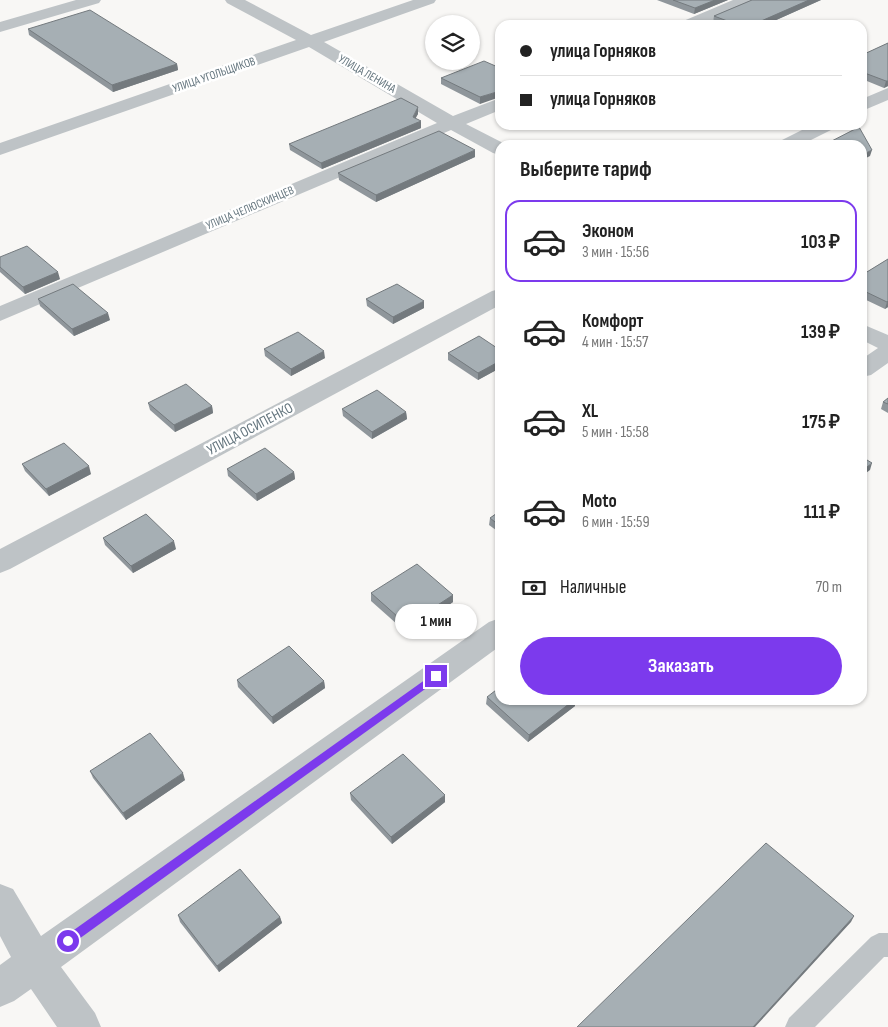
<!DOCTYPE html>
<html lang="ru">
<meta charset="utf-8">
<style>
body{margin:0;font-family:"Sofia Sans Condensed",sans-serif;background:#f6f6f6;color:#222;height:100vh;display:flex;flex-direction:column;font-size:19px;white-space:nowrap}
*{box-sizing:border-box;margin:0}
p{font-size:16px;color:#767676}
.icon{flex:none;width:28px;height:28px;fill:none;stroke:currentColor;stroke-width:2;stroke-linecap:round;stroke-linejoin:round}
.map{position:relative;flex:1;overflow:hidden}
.sheet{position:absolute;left:495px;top:140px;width:372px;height:565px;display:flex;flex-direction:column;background:#fff;border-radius:15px;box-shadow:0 1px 4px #0004}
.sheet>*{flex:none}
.top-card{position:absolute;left:495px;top:20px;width:372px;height:110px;border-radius:15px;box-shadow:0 1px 4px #0004;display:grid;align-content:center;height:110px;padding:0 25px;background:#fff}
.tools{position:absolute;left:425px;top:15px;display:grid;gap:10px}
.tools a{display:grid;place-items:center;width:55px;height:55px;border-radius:50%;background:#fff;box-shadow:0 1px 4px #0004;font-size:25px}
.end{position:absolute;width:22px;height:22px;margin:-11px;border:6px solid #7c3aed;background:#fff;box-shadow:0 0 0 2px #fff}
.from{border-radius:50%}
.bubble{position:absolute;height:35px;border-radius:18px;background:#fff;box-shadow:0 1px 4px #0004;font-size:16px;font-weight:700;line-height:35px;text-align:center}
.top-card b{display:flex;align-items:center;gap:18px;height:48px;font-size:19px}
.top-card b+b{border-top:1px solid #e0e0e0}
.top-card i{width:12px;height:12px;background:#222}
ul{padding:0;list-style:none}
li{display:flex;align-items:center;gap:15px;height:82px;margin:0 10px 8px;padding:0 15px;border:2px solid transparent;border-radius:15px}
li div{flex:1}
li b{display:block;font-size:19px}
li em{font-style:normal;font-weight:700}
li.selected{border-color:#7c3aed}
li>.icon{width:45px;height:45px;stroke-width:1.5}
h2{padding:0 25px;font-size:22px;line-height:60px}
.pay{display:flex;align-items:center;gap:12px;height:55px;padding:0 25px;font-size:19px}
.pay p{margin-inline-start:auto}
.action{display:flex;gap:10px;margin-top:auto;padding:10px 25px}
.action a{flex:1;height:58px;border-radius:30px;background:#7c3aed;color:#fff;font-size:20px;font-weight:700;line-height:58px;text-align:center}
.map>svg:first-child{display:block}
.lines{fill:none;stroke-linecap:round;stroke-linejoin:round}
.lane{fill:#bec3c6;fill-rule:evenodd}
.street{fill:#bec3c6;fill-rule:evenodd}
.wall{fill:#8f969b}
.shaded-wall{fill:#747a7e}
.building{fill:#a6afb4;stroke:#747a7e}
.route{fill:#7c3aed}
.labels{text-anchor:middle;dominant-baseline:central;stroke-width:5;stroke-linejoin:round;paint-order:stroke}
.far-street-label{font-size:12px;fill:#64757e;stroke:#fff}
.street-label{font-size:15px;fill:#64757e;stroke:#fff}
</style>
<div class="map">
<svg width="888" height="1027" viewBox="0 0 888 1027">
<rect width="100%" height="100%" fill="#f8f7f5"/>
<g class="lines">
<path class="lane" d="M879,933h9v24h-4l-69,70h-30l4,-9 82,-81z"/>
<path class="street" d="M76,0h25l-2,3 -99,29v-10z
M225,0h20l66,35 102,-35h23l-2,3 -110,39 129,74 47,-18v12l-34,14 41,21h-7v10l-7,-2 -42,-23 -451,191v-15l437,-183 -128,-76 -309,108v-12l296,-103 -69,-37z
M733,0h22l-2,3 -52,22h-22l2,-3z
M888,88v12l-26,11v-12z
M812,125h23l-2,4 -32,16h-23l2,-4z
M500,289v16l-490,264 -10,4v-24l492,-258z
M862,324l26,11v28l-17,12 -9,2v-18l16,-11 -16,-8z
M500,618v28l-439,321 34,46 6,14h-44l-26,-38 -17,12 -14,6v-42l11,-8 -11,-21v-52l13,5 28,47 448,-314z"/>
</g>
<path class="wall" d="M657,0h71l-34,14z
M752,0h69l-56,25h-44l-8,-3 1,-6z
M28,29l149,35 1,6 -65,22 -84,-57z
M888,43v43l-4,2 -22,-9v-24z
M500,68l-20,36 -39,-20v-6z
M500,105v9l-2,-1 1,-7z
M418,114l-3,4 6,10 -99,41 -32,-19 -1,-6z
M523,125h21l-11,5z
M475,157l-99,45 -37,-22 -1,-7z
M0,257l60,22 -35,15 -25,-22z
M888,259v48l-3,2 -23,-11v-23z
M38,299l72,21 -36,16 -34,-30z
M366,299l58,9 -31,16 -26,-18z
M264,349l61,9 -34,18 -26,-20z
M500,350v18l-22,12 -30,-20v-7z
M888,398v15l-7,-4 2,-7z
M148,403l64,3 1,7 -38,19 -25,-22z
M342,409l64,3 1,7 -35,20 -29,-23z
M22,464l69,10 -42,22 -24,-25z
M227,469l67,3 1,7 -38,22 -29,-25z
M500,511v22l-11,-8 1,-7z
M103,538l73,11 -43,24 -28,-28z
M371,593l82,2v7l-46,31 -36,-32z
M237,680l87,1 1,7 -52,36 -35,-37z
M487,697l13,3h75v6l-47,36 -42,-38z
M90,771l95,9 -59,40 -33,-42z
M350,793l95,9 -53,42 -41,-44z
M178,915l102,2 2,6 -63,49 -39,-50z"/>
<path class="shaded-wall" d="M715,0h13l-34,14 1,-6z
M809,0h12l-56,25h-13z
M177,64l1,6 -65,22 -1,-7z
M886,81h2v5l-4,2z
M500,91v6l-20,7v-7z
M418,107v7l-5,9v-6z
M421,121v7l-99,41 -1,-6z
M533,125h11l-11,5z
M475,150v7l-99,45v-7z
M872,150l-2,6 -8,4v-5z
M58,272l2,7 -35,15 -2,-7z
M424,301v7l-31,16v-7z
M888,301v6l-3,2 2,-7z
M108,313l2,7 -36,16 -2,-7z
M324,351l1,7 -34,18v-7z
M500,361v7l-22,12v-7z
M212,406l1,7 -38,19 -1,-7z
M406,412l1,7 -35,20v-7z
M872,463l-2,7 -8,6v-5z
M89,466l2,8 -42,22 -3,-7z
M294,472l1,7 -38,22 -1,-7z
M174,541l2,8 -43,24 -2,-7z
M453,595v7l-46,31v-8z
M324,681l1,7 -52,36 -1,-7z
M574,700h1v6l-47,36 1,-7z
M183,773l2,7 -59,40 -3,-7z
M445,795v7l-53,42 -1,-7z
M854,916l-3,6 -96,105h-2z
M280,917l2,6 -63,49 -2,-6z"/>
<path class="building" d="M673,0h42l-20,8z
M752,0h57l-57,25h-14l-24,-9z
M90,10l87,54 -65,21 -84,-56z
M888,43v38h-2l-24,-9v-17z
M484,61l16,7v23l-20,6 -39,-19z
M401,98l17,9 -5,10 8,4 -100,42 -32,-19z
M859,127l13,23 -10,5v-10h-38z
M439,131l36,19 -99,45 -38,-22z
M27,246l31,26 -35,15 -23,-20v-10z
M888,259v42l-1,1 -25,-12v-15z
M73,284l35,29 -36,16 -34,-30z
M397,284l27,17 -31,16 -27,-18z
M298,332l26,19 -33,18 -27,-20z
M479,336l21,14v11l-22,12 -30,-20z
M186,384l26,22 -38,19 -26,-22z
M377,390l29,22 -34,20 -30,-23z
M888,398v6l-5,-2z
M64,443l25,23 -43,23 -24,-25z
M265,448l29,24 -38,22 -29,-25z
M862,457l10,6 -10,8z
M500,511v15l-10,-8z
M146,514l28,27 -43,25 -28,-28z
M417,564l36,31 -46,30 -36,-32z
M289,646l35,35 -52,36 -35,-37z
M500,687v13h74l-45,35 -42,-38z
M150,733l33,40 -60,40 -33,-42z
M403,754l42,41 -54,42 -41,-44z
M766,843l88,73 -101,111h-176z
M240,869l40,48 -63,49 -39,-51z"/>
<path class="route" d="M436,672l5,4 -2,3 -367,265 -4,2 -4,-2 -2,-3 2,-4z"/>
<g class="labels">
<g class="far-street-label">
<text transform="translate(367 74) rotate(30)">УЛИЦА ЛЕНИНА</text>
<text transform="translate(214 75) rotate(-19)">УЛИЦА УГОЛЬЩИКОВ</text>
<text transform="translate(250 208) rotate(-23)">УЛИЦА ЧЕЛЮСКИНЦЕВ</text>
</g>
<g class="street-label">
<text transform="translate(250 429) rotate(-28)">УЛИЦА ОСИПЕНКО</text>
</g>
</g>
</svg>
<div class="tools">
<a><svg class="icon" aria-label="layers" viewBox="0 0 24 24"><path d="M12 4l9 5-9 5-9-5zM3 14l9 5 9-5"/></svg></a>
</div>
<i class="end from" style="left:68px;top:941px"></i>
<i class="end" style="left:436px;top:676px"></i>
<div class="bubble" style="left:395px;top:604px;width:82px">1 мин</div>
<div class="top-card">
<b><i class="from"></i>улица Горняков</b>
<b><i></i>улица Горняков</b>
</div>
<section class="sheet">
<h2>Выберите тариф</h2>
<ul>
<li class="selected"><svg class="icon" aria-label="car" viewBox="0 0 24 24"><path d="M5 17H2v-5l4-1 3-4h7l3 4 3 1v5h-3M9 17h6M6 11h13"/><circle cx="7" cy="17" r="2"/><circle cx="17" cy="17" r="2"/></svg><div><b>Эконом</b><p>3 мин · 15:56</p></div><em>103 ₽</em></li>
<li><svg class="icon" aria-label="car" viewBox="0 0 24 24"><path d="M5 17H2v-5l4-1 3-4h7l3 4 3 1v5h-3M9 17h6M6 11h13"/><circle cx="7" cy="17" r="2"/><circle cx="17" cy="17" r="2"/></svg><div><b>Комфорт</b><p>4 мин · 15:57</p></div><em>139 ₽</em></li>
<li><svg class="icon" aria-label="car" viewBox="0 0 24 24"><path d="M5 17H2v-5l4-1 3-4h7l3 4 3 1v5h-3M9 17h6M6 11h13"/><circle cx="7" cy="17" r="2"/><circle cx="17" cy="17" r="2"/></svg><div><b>XL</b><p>5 мин · 15:58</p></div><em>175 ₽</em></li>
<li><svg class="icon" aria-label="car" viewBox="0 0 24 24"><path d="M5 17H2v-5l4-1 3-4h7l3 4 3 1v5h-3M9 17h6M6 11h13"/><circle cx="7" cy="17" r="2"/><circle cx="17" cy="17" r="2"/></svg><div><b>Moto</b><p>6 мин · 15:59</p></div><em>111 ₽</em></li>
</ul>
<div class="pay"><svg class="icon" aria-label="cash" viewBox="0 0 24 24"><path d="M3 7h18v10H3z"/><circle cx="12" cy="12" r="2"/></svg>Наличные<p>70 m</p></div>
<div class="action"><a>Заказать</a></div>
</section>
</div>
